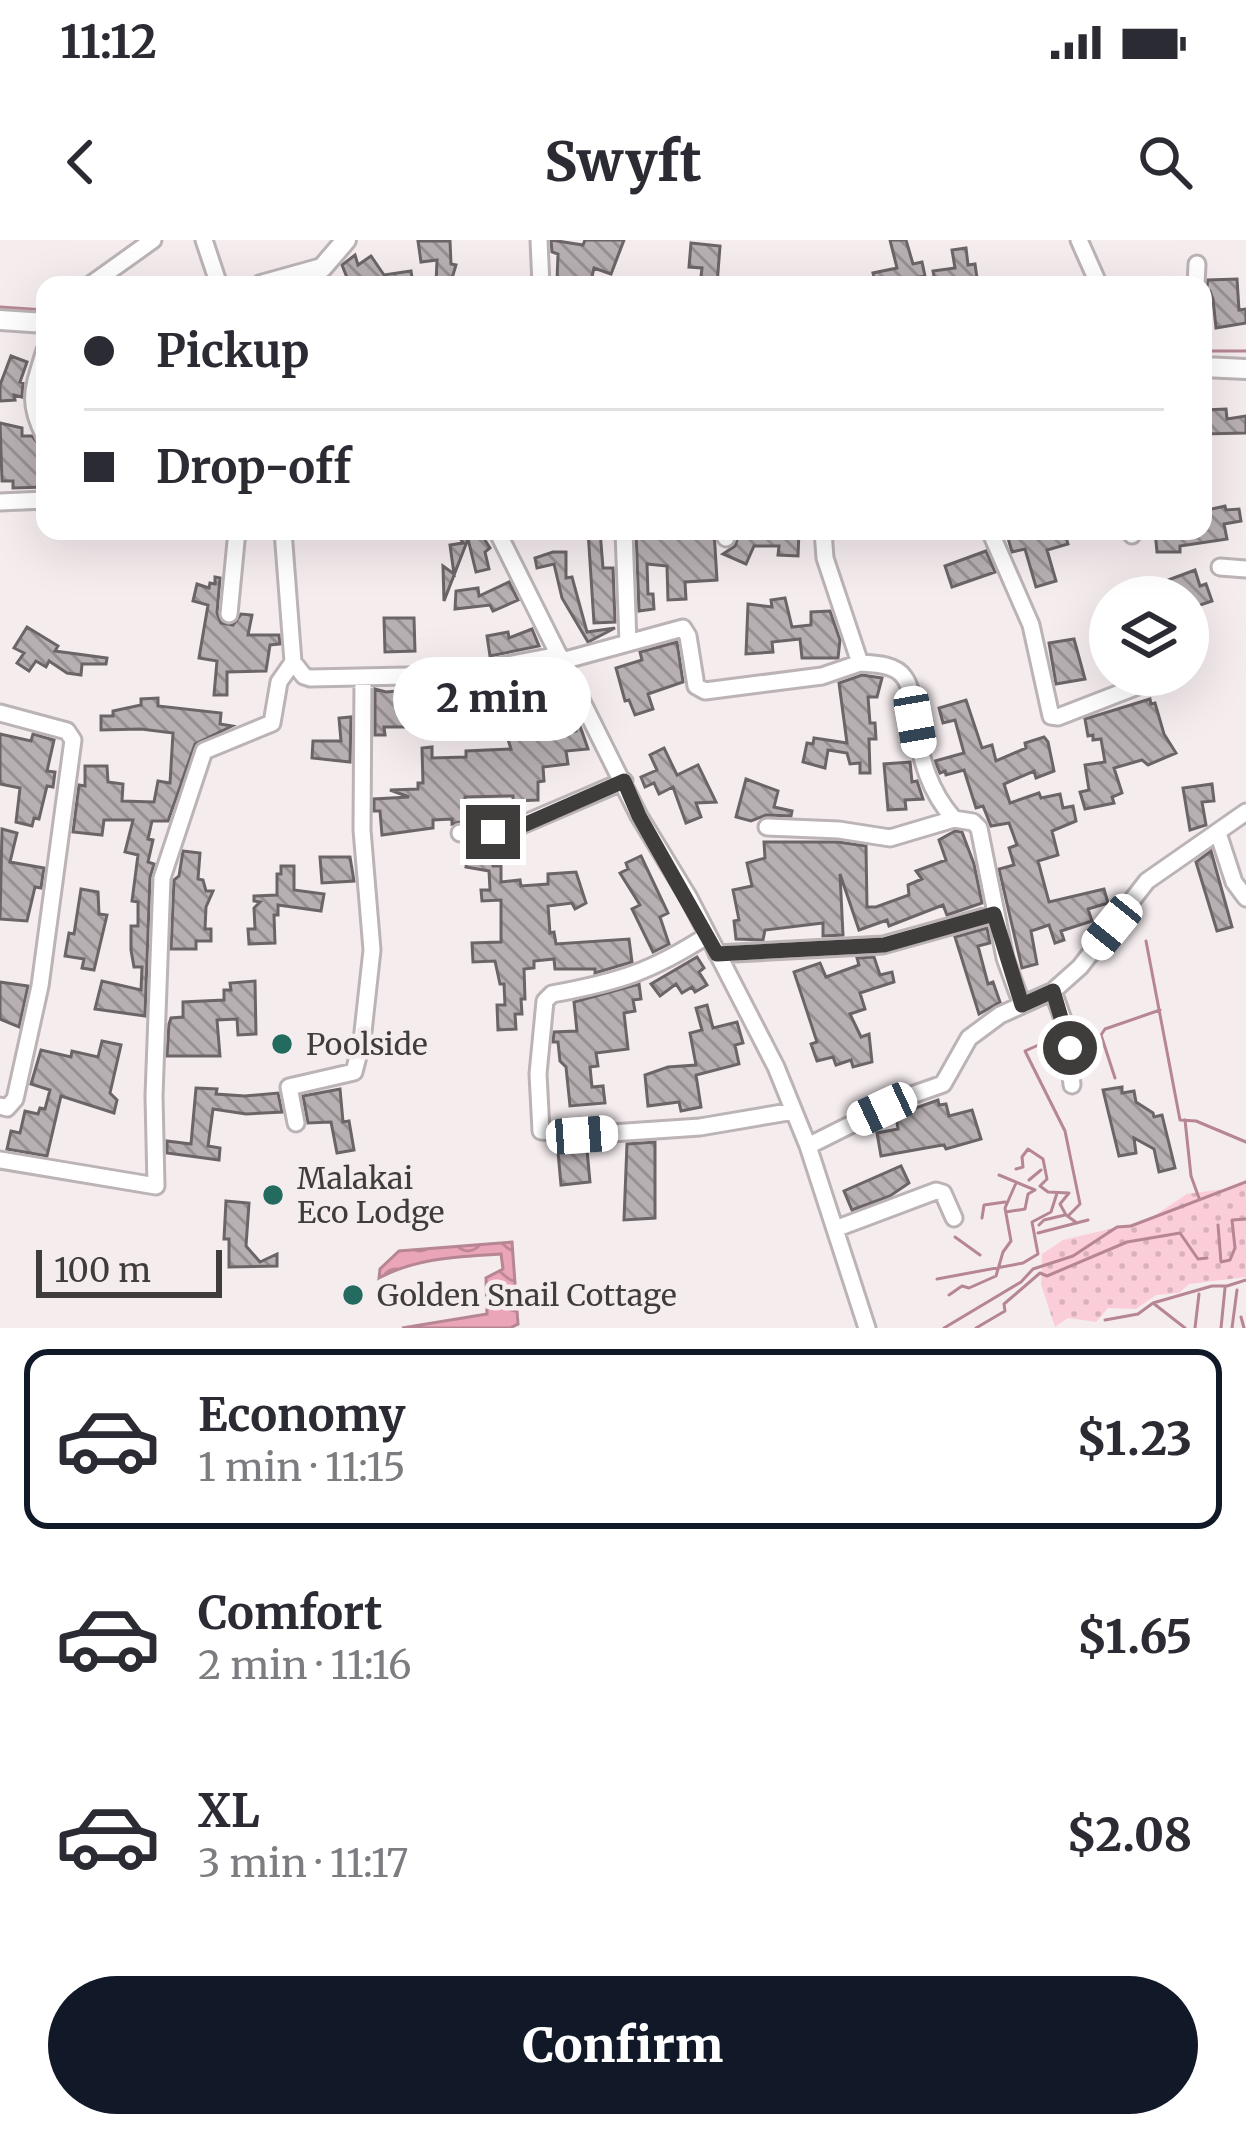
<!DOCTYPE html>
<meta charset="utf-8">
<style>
body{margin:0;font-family:Merriweather,serif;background:#f2f2f3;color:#2b2b33;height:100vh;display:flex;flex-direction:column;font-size:45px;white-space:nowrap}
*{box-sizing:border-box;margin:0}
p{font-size:39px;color:#7c7c81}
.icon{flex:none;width:66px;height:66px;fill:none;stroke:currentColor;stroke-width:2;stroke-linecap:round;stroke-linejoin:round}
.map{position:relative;height:1088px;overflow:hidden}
.details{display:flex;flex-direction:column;background:#fff;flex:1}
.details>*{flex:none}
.guide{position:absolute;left:36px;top:36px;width:1176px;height:264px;border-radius:24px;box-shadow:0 12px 48px #0002;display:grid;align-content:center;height:264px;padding:0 48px;background:#fff}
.tools{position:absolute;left:1089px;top:336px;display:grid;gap:24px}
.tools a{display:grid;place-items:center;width:120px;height:120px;border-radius:50%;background:#fff;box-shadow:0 12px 48px #0002;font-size:60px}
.scale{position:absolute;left:36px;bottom:30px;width:186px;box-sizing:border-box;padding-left:12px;border:6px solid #3f3c3c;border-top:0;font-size:33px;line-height:42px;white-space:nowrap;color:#3f3c3c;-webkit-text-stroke:9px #f5ecee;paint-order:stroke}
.end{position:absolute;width:54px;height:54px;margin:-27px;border:15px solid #3f3c3c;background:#fff;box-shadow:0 0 0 6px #fff}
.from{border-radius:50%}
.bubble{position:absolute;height:84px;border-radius:42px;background:#fff;box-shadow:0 12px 48px #0002;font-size:39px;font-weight:800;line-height:84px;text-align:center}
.car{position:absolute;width:36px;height:72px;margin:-36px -18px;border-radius:15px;box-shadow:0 0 9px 3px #0007;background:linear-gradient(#fff 24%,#345 0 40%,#fff 0 76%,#345 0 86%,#fff 0)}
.guide b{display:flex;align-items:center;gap:42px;height:114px;font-size:45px}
.guide b+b{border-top:3px solid #e1e1e2}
.guide i{width:30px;height:30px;background:#2b2b33}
ul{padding:21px 0 0;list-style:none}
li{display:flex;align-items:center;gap:36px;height:180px;margin:0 24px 18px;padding:0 24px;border:6px solid transparent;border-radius:24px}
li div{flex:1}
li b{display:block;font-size:45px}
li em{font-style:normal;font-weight:800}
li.selected{border-color:#111827}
li>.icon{width:108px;height:108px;stroke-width:1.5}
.button{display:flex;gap:24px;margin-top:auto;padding:24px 48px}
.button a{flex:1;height:138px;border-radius:72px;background:#111827;color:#fff;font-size:48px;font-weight:800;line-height:138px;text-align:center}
.status{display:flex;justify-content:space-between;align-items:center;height:84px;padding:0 60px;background:#fff;direction:ltr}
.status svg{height:33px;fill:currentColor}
header{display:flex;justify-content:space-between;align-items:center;height:156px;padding:0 48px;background:#fff;font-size:54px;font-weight:800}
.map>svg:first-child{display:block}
.grass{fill:url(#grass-dots)}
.water{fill:url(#water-waves);stroke:#b78693;stroke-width:3}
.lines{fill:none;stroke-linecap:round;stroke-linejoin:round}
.stream{stroke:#b78693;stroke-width:3}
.building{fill:url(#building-back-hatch);stroke:#6c6567;stroke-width:3}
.minor-casing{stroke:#bbb3b5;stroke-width:21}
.major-casing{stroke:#bbb3b5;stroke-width:24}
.minor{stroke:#fff;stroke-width:15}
.major{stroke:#fff;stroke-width:18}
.route{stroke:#3f3c3c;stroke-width:15}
.poi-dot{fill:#236a5f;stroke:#f5ecee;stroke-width:4.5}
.labels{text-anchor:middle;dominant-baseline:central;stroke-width:9;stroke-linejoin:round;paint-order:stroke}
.poi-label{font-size:30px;fill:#3f3c3c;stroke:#f5ecee;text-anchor:start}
</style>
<div class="status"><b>11:12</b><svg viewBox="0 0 49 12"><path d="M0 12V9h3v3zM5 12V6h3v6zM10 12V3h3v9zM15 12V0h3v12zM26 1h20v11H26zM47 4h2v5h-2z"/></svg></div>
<header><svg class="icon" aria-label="back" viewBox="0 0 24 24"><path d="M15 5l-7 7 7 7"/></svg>Swyft<svg class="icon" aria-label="search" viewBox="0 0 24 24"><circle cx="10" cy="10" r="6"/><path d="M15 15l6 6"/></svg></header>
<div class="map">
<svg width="1246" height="1088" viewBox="0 0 1246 1088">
<defs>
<pattern id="grass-dots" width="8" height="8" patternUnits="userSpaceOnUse" patternTransform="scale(3)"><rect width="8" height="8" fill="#fbcdd9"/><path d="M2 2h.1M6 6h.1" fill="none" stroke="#d8b1bb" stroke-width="1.8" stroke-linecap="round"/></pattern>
<pattern id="water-waves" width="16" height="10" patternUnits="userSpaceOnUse" patternTransform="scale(3)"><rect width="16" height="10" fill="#eaa5b8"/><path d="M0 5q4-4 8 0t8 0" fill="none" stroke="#bf8897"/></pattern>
<pattern id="building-back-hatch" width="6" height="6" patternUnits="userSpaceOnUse" patternTransform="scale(3)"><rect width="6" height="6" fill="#b7afb1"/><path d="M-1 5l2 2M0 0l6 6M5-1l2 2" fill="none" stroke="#969091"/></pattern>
</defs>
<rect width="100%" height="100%" fill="#f5ecee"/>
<path class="grass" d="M1246,940v97l-57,7 -10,9 -23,2 -20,14 -28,-1 -12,14 -28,-4 -13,9 -14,-43 1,-30 21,-14 85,-20 39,-26 36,-5z"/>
<path class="water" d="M512,1002l6,82 -8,4h-108l85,-14 -1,-36 17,-9 -2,-15c-42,3 -83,3 -122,24l1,-9 19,-18z"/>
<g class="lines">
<path class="stream" d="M0,67l45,3
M1203,111h43
M1146,701l34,179 16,1 50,21
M1050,784l-7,19 -18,8 40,80 15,73 -11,11
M1115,838l-14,-43 4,-6 55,-19
M1185,880l6,56 8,22
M1016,929l7,-2 -1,-10 6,-8 15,10 4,20 -7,7 8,6 21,1 -9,11 6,11 11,8
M999,935l36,15 -7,4 -3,15 -19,3
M1029,940l12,-10
M982,978l2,-13 21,-3
M1039,985l5,-5 21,-5
M1218,985l3,37 9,-2 5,-12 -3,-28 14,-1
M1038,993l50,-13
M955,997l25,18
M1040,1033l7,3 80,-34 53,-9 18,26 9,-1
M937,1039l86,-16 15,-9 -6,-32 19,-10 6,-19
M949,1055l13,-9 7,2 27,-12 7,-24 8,-11 -6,-33 11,-25
M1153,1063l32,25
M1241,1077l3,11
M1105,1080l33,-6 15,-11 59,-17h15l19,-6
M944,1088l77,-46 12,-13 40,-13 44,-29 14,-1 115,-44
M976,1088l29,-17 -1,-7 36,-31
M1195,1088l4,-34
M1221,1088l4,-40
M1232,1088l5,-38"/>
</g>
<path class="building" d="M551,0l32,5 2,-5h39l-13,34 -17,-6 -4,17 -33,-4 1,-27 -6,-2z
M890,0h16l7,24 9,-2 3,14 -49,9 -3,-12 24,-5z
M418,1h32l1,23 5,1 -6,20h-14l1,-25 -16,2z
M691,3l29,3 -3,39h-17l2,-17 -13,-1z
M966,8l2,17 7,-1 3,21 -43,-3 -2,-11 22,-3 -3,-18z
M355,15l3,10 13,-9 13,19 27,-4 2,14h-63l-8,-20z
M1237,39l2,31 7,-1v14l-30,5 -3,-29 -3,-8 -4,1 2,-12z
M11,116l16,6 -7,20 3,1 -1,14 -8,-2 1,5 -15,1v-16z
M1226,169l1,10 19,-3v17l-43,1v-24z
M0,183l22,5v8h10l10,12 3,39 -32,1v-7h-11z
M1225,266l1,4 13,-1 2,12 -17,3 3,15 -47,7v6h-23l-2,-21h48v-20z
M456,291h23l11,17 -5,4 4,17 -13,3 -8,-33 -24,62 -1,-35 11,8 -4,-29 13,-2z
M588,291h12l3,37h10l2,54 -21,1z
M636,291h78l3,49 -32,2 1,17 -18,1 -1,-34 -20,-2 1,30h5l1,15 -15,2z
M740,291h59l-1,25 -20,-1 1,-9h-25l-8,18 -23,-10 12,-8z
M1006,291h58l4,13 -21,6 9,31 -20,6 -11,-38 -13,3z
M986,311l9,21 -43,15 -7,-21z
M553,312h13v26l6,-1 15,55 28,-4 -27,14 -26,-44 -8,-34 -17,4 -2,-10z
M1195,330l5,16 6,-2 6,17 -15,5 7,32h-8l3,8 -11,5v-54l-60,-2z
M215,337l5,1 -3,35 4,10 12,2 8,-11 11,1 -4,20h31l1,9 -10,1 -4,26 -39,1v23h-13l3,-34 -18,-3 9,-53 -15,-4 4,-17 12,4 1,-5 5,1z
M509,342l9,18 -25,11 -3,-6 -35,4 1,-18 22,-3 1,8z
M785,358l7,29 19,-2v-13l19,-1 10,29 -2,18h-36l-2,-19 -28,3 1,10 -27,2 2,-50 24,3 -1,-7z
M384,378h30l1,33 -30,1z
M27,387l31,19 -3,5 52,7 -1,6h-24l-1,11 -14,-2 -18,-12 -3,6 -10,-6 -7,10 -12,-8 7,-10 -10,-5z
M532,389l7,17 -49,10 -3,-20 21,-4 1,6z
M1074,399l11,40 -29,5 -7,-41z
M677,402l6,40 -35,12 5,15 -18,6 -6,-15 -4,1 -9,-33 26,-8 -2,-8z
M546,430l2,27 -16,6 15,33 29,-5 -1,-8h4l9,26 -22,2 2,13 -25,3 1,14 -6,1v18l-25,1v-5l-48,1v24l-13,3v-5l-19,1v8l-51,7 -2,-24h-6v-12l35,-2 -19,-7 28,-1v-6h5l-1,-35 10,-1v11l34,-1v-6l45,-2 -10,-32 -29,1 -1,-17 23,-1 -4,-20z
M862,435l20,3 -5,19h-9l2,26h5l1,16h-7l1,34h-10v-10l-10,1 -3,-11 -19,-3 -3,18 -22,-6 4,-19 6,1 1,-6 33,5 -8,-60z
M464,445l4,25 -27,1 1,13 -10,3h-48l1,8h-10v-46l11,3z
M158,458v8l63,7 -1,11 12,2 -37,18 -27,77h-16l-4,18 5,1 -5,22 6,2 -4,14 -5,138 -50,-7 7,-28 39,9 1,-23h-8l-3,-17v-24h7v-24l-6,-1 6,-46 -13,-3 8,-32h-29l-2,15 -29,-3 6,-47 6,1v-20h22l1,16 15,2 -1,17 32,1 4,-21 12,2 3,-50 -32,-4 -40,1v-14h12v-5l28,-6v-6z
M1150,459l1,5 4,-1 9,31 12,19 -28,12 -6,-5 -28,8 8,25 -10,4 2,6 -29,6 -5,-17 9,-2 -4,-25 20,-3 -4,-23 -8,1v-5l-5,1 -3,-17z
M966,460l16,48 10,-3 4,16 30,-13 -1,-5 19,-6 4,5 6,29 -18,7 -2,-7 -30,13 6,19 29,-10 2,5 19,-4 3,14 10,-2 3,15 -24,10 6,24 -20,6 11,41 55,-13 4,14 -20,6 4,12 -31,10 3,9 -9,3 -6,-18 -18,6 6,33 -15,4 -23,-99 15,-4 -5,-17 8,-3 -8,-22 -18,3 -8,-20 -7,2 -12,-38 -18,5 -1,-4 -5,2 -5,-12 29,-8 -9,-33 -12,3 -4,-15z
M351,477l-1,45 -38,-4 1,-17h28l-2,-23z
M0,494l31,7 2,-7 21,6 -7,31 8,1 -2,15 -6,-1 -8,33 -5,-1 -2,8 -16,-4 4,-34 -20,-4z
M664,508l13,27 21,-10 18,37 -20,1 5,14 -15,6 -13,-36 -14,7 -5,-11 -9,4 -4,-10 16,-7 -7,-15z
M910,522l2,20 5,-1 6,18 -18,1 1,9 -18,1 -4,-46z
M746,539l32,12 -4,16 18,4 -1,5 -25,-1 -15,6 -15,-4z
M1212,544l2,17 -12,1 4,23 -16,5 -7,-42z
M2,589l15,4 -7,29 34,6 -3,20 -6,-1 -8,34 -27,-2z
M955,591l7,1 12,32 8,39 -35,12 -4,-10 -54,21 -2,-6 -28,10 -19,-56 3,61 -20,1v-13l-58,7 -2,10 -27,-1 -2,-18 5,-1 -6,-30 19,-4 -5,-23 18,-5 -1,-16h74l28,4 1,61h9l33,-12 -1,-10 14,-6 -6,-8 30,-11 -7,-20z
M486,603l7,23h8v16l19,-2 1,6 27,-2v-10l28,-2 10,31 -11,6 -3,-6 -24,3 2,27 4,-1 2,12 73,-5 3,23 -37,11v-4h-40l-1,-10 -20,2v7l-10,1 1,30h-4l1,15h-7l1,15 -18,1 -1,-25h8l-1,-21h-4l-5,-23 -22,1 -1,-19 29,-1v-42l-19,1 -1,-11h9l-1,-19 -23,-4 3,-23z
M183,611l17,2 -2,26 5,1 3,11h7l-7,16 -1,22h6v12h-15v8h-25l3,-69 5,-4z
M1211,611l21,76 -15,4 -21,-69z
M641,616l27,57 -8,4 9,27 -16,8 -21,-43 8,-4 -20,-32 8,-4 -2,-6z
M320,617h30l4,24 -32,2z
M281,626h13v24l30,4 -3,17 -43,-6v10h-4l1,28 -26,1 -1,-15h7l-1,-21 6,-6 -6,-1v-5l23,-1v-21h4z
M81,649l17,3 1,22 8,1 -13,55 -12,-2 2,-9 -19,-3 4,-23 5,1z
M987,688l3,15 -12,3 10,38 5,-2 7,20 -21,12 -24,-77z
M697,717l7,11 -5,4 8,13 -12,7 -3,-5 -10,6 -6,-9 -16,12 -9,-12z
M874,717l6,18 12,-3 2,10 -34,11 5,16 -15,5 11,23 8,-3 3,28 -19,5 -2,-7 -15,5 -3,-8 -16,4 -6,-17 6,-2 -23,-70 26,-9 6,14 33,-12 -2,-7z
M255,741l1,53 -18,1 -1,-16 -20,1 3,36h-53l2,-32 2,-6 12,-1v-15l41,-2v-10h7l-1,-7z
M0,742l28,4 -9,41 -19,-8z
M639,744l2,15 -8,1 2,11 -11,2 4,36 -32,4 2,13 -8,1 2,20 11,-1 2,17 -35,3 -4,-39 -6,-6 -2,-19h-5l1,-10 23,-1 -3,-29z
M707,765l6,23 24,-6 6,21 -8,2 4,19 -43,11 5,32 -20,4 -2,-9 -31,4 -3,-31 23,-8 28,-2 -6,-32 12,-3 -6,-22z
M102,801l19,4 -11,48 7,7 -3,13 -53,-17 -14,60 -40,-7 4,-18 9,2 5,-22 13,3 2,-6 5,1 5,-19 -19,-6 10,-34 30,7 1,-6 26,6z
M1122,847v6l12,-2 2,11 17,11 1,4 8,-2 13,53 -16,4 -5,-23 -20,-11 2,15 -17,3 -16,-66z
M196,848l21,1 -1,5 29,2 33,-3 4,19 -36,2 -33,-5 -5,37 12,2 -1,12 -52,-7v-12l24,3z
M340,849l3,33 6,-1 5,29 -17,3 -6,-31 -23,1 -5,-27z
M938,860l1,5 7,-1 3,12 23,-6 9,29 -35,10 -2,-4 -7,1 -56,10 -4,-23 21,-4 -2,-14z
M655,902v76l-31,2 3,-76z
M587,910l3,32 -29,3 -3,-33z
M901,926l8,17 -19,13 -38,14 -8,-19z
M226,961l23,2 -3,43 14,16 17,-8v12l-48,1v-28h-5z"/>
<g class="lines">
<defs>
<path id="minor" d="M204,0l15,45
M539,0l2,45
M1079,0l20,45
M90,45l63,-45
M1196,45l1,-21
M45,110c-11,38 -19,50 0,87
M0,262l45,-2
M497,291l142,285 50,82 87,169 32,79 59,182
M624,291l4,112
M823,291l2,27 35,105c14,1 35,1 44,14 9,12 9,32 11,46 6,37 14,68 39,96l19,3 6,6 26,130 17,47
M990,291l41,94 20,91 7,1 80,-31
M1131,291l1,4
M726,298l2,-7
M1220,327l26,2
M229,374l8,-83
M562,421l121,-33 5,8 8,50 9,5 117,-15 38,-13
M293,422l11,14 6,2 145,-3 104,-20
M0,473l67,18 6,9 -33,246 -25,113 -8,9 -7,-2
M767,587l72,3 51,8 64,-19
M460,593l52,-4 112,-48
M1218,593l16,49 12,16
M708,695c-57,37 -90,47 -156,59l-7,7 -7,73 3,57 41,4 118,-8 94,-16
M717,714l166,-9 111,-31
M1053,751l14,40 5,54
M296,883l-7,-36 65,-15 8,-31 10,-91 -10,-120 1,-151
M808,906l98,-49 37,-13 26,-46 31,-23 53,-24 27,-24 67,-86 99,-69
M0,920l156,26 -2,-90 8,-218 42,-127 68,-28 7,-41 14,-20 -10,-131
M835,989l101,-38 7,2 11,25"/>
<path id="major" d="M261,45l61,-17 24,-28
M0,80l45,3
M1203,127l43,2"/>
</defs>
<use href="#minor" class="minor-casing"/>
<use href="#major" class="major-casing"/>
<use href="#minor" class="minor"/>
<use href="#major" class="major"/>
</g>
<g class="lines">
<path class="route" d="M493,592l33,-8 98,-43 15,35 78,138 167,-9 110,-31 28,91 31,-14 17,57"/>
</g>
<g class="poi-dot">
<circle cx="282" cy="804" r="12"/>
<circle cx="273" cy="955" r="12"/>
<circle cx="353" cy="1055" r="12"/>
</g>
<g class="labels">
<g class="poi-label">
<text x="306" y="804">Poolside</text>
<text x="297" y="938">Malakai<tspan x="297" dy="34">Eco Lodge</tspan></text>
<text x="377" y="1055">Golden Snail Cottage</text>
</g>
</g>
</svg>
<div class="tools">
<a><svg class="icon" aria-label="layers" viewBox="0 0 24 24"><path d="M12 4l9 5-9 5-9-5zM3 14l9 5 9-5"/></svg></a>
</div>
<div class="scale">100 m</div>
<i class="end from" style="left:1070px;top:808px"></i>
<i class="end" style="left:493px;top:592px"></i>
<div class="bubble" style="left:393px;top:417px;width:198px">2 min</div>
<i class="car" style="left:915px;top:482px;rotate:170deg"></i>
<i class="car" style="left:1112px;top:687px;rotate:219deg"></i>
<i class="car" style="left:882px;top:869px;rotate:245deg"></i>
<i class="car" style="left:582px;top:895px;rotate:86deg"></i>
<div class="guide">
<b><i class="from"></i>Pickup</b>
<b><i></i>Drop-off</b>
</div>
</div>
<section class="details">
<ul>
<li class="selected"><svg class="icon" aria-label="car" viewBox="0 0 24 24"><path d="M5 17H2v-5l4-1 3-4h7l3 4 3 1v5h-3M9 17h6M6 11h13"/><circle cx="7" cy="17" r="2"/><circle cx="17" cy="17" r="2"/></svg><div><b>Economy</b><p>1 min · 11:15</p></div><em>$1.23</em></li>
<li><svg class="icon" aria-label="car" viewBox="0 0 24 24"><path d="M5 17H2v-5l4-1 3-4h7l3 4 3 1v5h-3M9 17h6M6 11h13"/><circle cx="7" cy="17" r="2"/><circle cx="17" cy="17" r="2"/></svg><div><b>Comfort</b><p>2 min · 11:16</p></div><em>$1.65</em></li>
<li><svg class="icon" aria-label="car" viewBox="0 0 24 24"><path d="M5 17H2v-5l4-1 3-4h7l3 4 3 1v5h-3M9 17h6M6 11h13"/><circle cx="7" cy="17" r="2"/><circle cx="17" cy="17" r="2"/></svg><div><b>XL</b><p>3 min · 11:17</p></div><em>$2.08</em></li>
</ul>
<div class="button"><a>Confirm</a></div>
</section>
